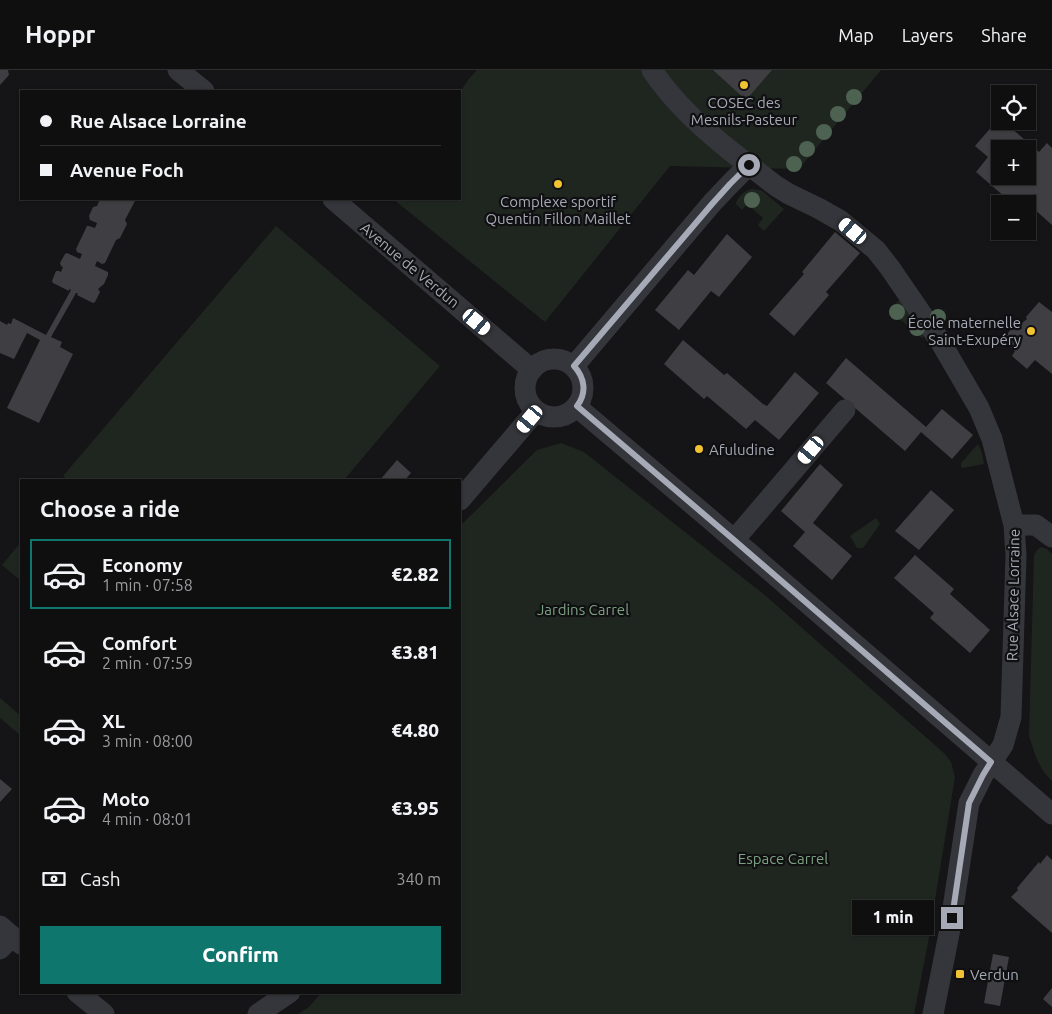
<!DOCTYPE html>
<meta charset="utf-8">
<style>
body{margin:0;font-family:Ubuntu,sans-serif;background:#191819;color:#f1f3f6;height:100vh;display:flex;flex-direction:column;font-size:19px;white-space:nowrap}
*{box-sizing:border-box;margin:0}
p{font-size:16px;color:#9c9c9f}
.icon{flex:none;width:28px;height:28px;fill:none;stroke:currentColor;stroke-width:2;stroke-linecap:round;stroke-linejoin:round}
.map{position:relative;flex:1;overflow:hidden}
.side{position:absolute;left:20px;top:409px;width:441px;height:515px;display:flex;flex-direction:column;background:#100f10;border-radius:0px;box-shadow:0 1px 4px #0004,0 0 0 1px #302f30}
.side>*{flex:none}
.banner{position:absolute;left:20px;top:20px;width:441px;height:110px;border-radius:0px;box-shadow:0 1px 4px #0004,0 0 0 1px #302f30;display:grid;align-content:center;height:110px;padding:0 20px;background:#100f10}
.tools{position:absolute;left:991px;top:15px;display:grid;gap:10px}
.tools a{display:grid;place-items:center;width:45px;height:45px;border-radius:0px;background:#100f10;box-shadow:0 1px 4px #0004,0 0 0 1px #302f30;font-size:25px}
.end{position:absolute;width:22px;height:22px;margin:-11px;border:6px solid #a6aab6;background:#111;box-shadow:0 0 0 2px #111}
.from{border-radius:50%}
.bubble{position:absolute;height:35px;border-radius:0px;background:#100f10;box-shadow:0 1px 4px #0004,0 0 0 1px #302f30;font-size:16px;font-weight:800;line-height:35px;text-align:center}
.car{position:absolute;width:15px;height:30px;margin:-15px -8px;border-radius:6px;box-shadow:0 0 4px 1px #0007;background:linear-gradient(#fff 24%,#345 0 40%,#fff 0 76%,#345 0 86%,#fff 0)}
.banner b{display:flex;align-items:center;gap:18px;height:48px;font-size:19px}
.banner b+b{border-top:1px solid #302f30}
.banner i{width:12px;height:12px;background:#f1f3f6}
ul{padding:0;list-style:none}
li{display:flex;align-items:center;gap:15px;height:70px;margin:0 10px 8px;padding:0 10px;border:2px solid transparent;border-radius:0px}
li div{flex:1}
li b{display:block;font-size:19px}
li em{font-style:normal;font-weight:800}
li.active{border-color:#0f766e}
li>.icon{width:45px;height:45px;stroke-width:1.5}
h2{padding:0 20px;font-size:22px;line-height:60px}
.pay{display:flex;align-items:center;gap:12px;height:55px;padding:0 20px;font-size:19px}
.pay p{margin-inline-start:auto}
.primary-button{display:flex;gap:10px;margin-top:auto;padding:10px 20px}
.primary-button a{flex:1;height:58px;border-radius:0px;background:#0f766e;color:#fff;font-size:20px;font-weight:800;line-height:58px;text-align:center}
header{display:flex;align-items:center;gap:30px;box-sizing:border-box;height:70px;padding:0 25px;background:#100f10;border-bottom:1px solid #302f30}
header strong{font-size:24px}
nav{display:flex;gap:28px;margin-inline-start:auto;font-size:18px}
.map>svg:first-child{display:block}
.green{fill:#1f2620}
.building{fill:#3f3f43;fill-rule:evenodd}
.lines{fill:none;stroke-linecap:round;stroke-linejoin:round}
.minor{stroke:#35363b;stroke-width:21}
.tree{fill:#4e6252}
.route{stroke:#a6aab6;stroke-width:6}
.poi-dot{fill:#f1c232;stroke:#100f11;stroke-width:2}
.labels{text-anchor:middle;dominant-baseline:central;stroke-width:4.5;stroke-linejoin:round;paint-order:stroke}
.poi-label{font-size:15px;fill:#a6aab6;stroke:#100f11}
.street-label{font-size:15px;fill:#a6aab6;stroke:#100f11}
.park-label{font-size:15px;fill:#7da183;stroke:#100f11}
</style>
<header>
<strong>Hoppr</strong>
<nav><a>Map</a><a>Layers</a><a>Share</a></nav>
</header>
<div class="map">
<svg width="1052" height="944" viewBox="0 0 1052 944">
<rect width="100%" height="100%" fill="#151416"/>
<path class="green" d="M477,0h404l-82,99 -129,-3 -125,156 -152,-123h67v-107l8,-12z
M751,119l10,1 23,19 -20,22 -6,-6 5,-7 -16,-14 -5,6 -6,-6c1,-7 8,-13 15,-15z
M276,156l164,140 -96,114h-276l-5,-4z
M906,224l21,40 -5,4 -27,-23 -1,-10z
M561,373l23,9 183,145 178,157 6,8 4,15 -27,166 -14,71h-616l11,-7 12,-14 139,-1v-466l77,-76z
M978,374l4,9 2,11 -21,4 -2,-1v-4z
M876,448l4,6 -17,24h-6l-7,-12z
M21,472v39l-19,-16z
M1041,477l6,2 5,5v227c-14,-13 -17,-27 -23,-45l5,-180 3,-6z
M0,628l21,18v20l-21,-18z"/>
<path class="building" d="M0,0h8l1,5 -9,10z
M713,0h59l-26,30z
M1000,47v4h3l36,31 8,-9 5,5v77l-30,-27 -5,6h-4l-37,-32 12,-15 -13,-11zM1000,79h28v27h-28z
M100,129h36l-11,21 2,4 -7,14 -4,2 -11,23 -3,1 -5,-3 -2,5 13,6v3l-4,9 -6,5 2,3 -5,10 -2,1 -16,-8 1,-2h-2l-25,44 11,5 -2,5 13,7 -34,69 -32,-15 33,-68 -13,-7 -13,26 -14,-6v-32l7,4 1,-2 3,1 2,-6 33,17 25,-45 -2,-1v2l-16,-8 -1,-2 4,-10h3l2,1 2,-5 -2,-1 -1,-3 5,-9 2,-1 13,6 2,-5 -5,-2 -1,-3 11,-23h2l6,2 2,-5 -7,-3 -1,-4 4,-9 4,-1z
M835,162l25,21 -34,39 3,3 -35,41 -25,-22 35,-40 -2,-2z
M727,164l25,23 -33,40 -8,-6 -32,39 -24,-20 33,-40 6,5z
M1039,232l13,10v62l-17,-14 -8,9 -15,-13 3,-5 -13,-11 17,-20 3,3 5,-4 -1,-2z
M683,270l41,35 3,-2 36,31 4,2 28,-34 24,21 -40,47 -24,-20 -9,9 -39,-33 -3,3 -40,-35z
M846,288l80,69 16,-18 31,26 -21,24 -31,-27 -16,19 -79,-68z
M397,390l14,13 -6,7h-25z
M820,394l23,21 -30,38 39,33 -20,24 -39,-34 12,-14 -24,-21z
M931,420l23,20 -35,40 -24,-19z
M915,485l39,34 -4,5 40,36 -20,23 -40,-35 4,-5 -40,-35z
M0,709l12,10 -12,13z
M1047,785l5,5v73l-41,-36 7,-7 -1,-2 22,-26 1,2z
M993,884l16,3 -9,49 -16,-3z
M1052,918v19l-9,-8z"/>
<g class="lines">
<path class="minor" d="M178,0l26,21
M652,0c24,37 62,69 97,95
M333,129l199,171
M525 318a29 29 0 1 1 58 0a29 29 0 1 1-58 0Z
M574,296l138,-163 18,-19 19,-19 27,21 13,8 29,14 23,13 35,29 14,18 50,73 39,67 13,31 22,86 2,30 -5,162 -8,28 -20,30 -14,28 -20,131 -16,80
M577,337l127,107 348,300
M460,430l76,-89
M1014,455h22l16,12
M734,470l111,-130
M0,856l21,18
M0,879l12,-13
M77,922l27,22
M258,944l32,-22"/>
</g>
<g class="tree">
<circle cx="854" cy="27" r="8"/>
<circle cx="838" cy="44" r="8"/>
<circle cx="824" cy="62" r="8"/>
<circle cx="807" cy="79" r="8"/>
<circle cx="794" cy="94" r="8"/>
<circle cx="752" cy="130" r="8"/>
<circle cx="897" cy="242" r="8"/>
<circle cx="938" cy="247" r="8"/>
<circle cx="917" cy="258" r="8"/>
</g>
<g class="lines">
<path class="route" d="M749,95l-19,19 -18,20 -138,162c11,12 13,27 3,40l157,134 257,222 -8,13 -14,28 -17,115"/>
</g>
<g class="poi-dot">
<circle cx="744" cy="15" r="5"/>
<circle cx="558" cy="114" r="5"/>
<circle cx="1031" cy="261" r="5"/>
<circle cx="699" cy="379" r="5"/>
<rect x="955" y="899" width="10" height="10" rx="2.5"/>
</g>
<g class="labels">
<g class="poi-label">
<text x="744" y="32">COSEC des<tspan x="744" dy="17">Mesnils-Pasteur</tspan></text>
<text x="558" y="131">Complexe sportif<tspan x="558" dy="17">Quentin Fillon Maillet</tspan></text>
<text x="1021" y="252" text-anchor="end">École maternelle<tspan x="1021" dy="17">Saint-Exupéry</tspan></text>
<text x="709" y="379" text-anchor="start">Afuludine</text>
<text x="970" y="904" text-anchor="start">Verdun</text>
</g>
<g class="street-label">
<text transform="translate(410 195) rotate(40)">Avenue de Verdun</text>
<text transform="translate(1013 525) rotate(-89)">Rue Alsace Lorraine</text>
</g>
<g class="park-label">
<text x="583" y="539">Jardins Carrel</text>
<text x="783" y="788">Espace Carrel</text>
</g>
</g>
</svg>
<div class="tools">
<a><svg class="icon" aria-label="locate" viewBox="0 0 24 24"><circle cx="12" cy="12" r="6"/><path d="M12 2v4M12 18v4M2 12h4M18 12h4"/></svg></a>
<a>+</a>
<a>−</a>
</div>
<i class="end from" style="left:749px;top:95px"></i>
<i class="end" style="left:952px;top:848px"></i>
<div class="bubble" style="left:852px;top:830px;width:82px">1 min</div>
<i class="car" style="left:853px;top:161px;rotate:310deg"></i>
<i class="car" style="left:477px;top:252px;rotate:130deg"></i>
<i class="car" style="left:530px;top:349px;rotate:220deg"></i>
<i class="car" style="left:811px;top:380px;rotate:220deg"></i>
<div class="banner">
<b><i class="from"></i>Rue Alsace Lorraine</b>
<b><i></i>Avenue Foch</b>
</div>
<section class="side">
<h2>Choose a ride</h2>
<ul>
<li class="active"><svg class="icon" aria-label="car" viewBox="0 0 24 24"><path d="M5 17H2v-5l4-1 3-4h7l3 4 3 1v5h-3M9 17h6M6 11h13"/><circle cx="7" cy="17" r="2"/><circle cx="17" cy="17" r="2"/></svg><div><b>Economy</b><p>1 min · 07:58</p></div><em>€2.82</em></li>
<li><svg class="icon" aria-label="car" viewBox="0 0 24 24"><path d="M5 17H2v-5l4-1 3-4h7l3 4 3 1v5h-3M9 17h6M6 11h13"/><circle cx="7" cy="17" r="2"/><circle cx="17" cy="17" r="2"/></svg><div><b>Comfort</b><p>2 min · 07:59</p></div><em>€3.81</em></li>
<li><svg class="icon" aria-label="car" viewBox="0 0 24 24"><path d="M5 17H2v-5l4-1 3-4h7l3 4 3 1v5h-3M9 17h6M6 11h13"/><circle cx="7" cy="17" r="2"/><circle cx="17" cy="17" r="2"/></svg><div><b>XL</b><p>3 min · 08:00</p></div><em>€4.80</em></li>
<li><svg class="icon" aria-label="car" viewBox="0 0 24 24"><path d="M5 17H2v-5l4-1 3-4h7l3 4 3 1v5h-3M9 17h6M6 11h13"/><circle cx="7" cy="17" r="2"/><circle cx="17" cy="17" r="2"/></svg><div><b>Moto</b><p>4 min · 08:01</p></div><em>€3.95</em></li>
</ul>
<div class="pay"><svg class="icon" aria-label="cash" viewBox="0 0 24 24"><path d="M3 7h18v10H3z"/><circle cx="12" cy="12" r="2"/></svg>Cash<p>340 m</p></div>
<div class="primary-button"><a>Confirm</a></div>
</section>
</div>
